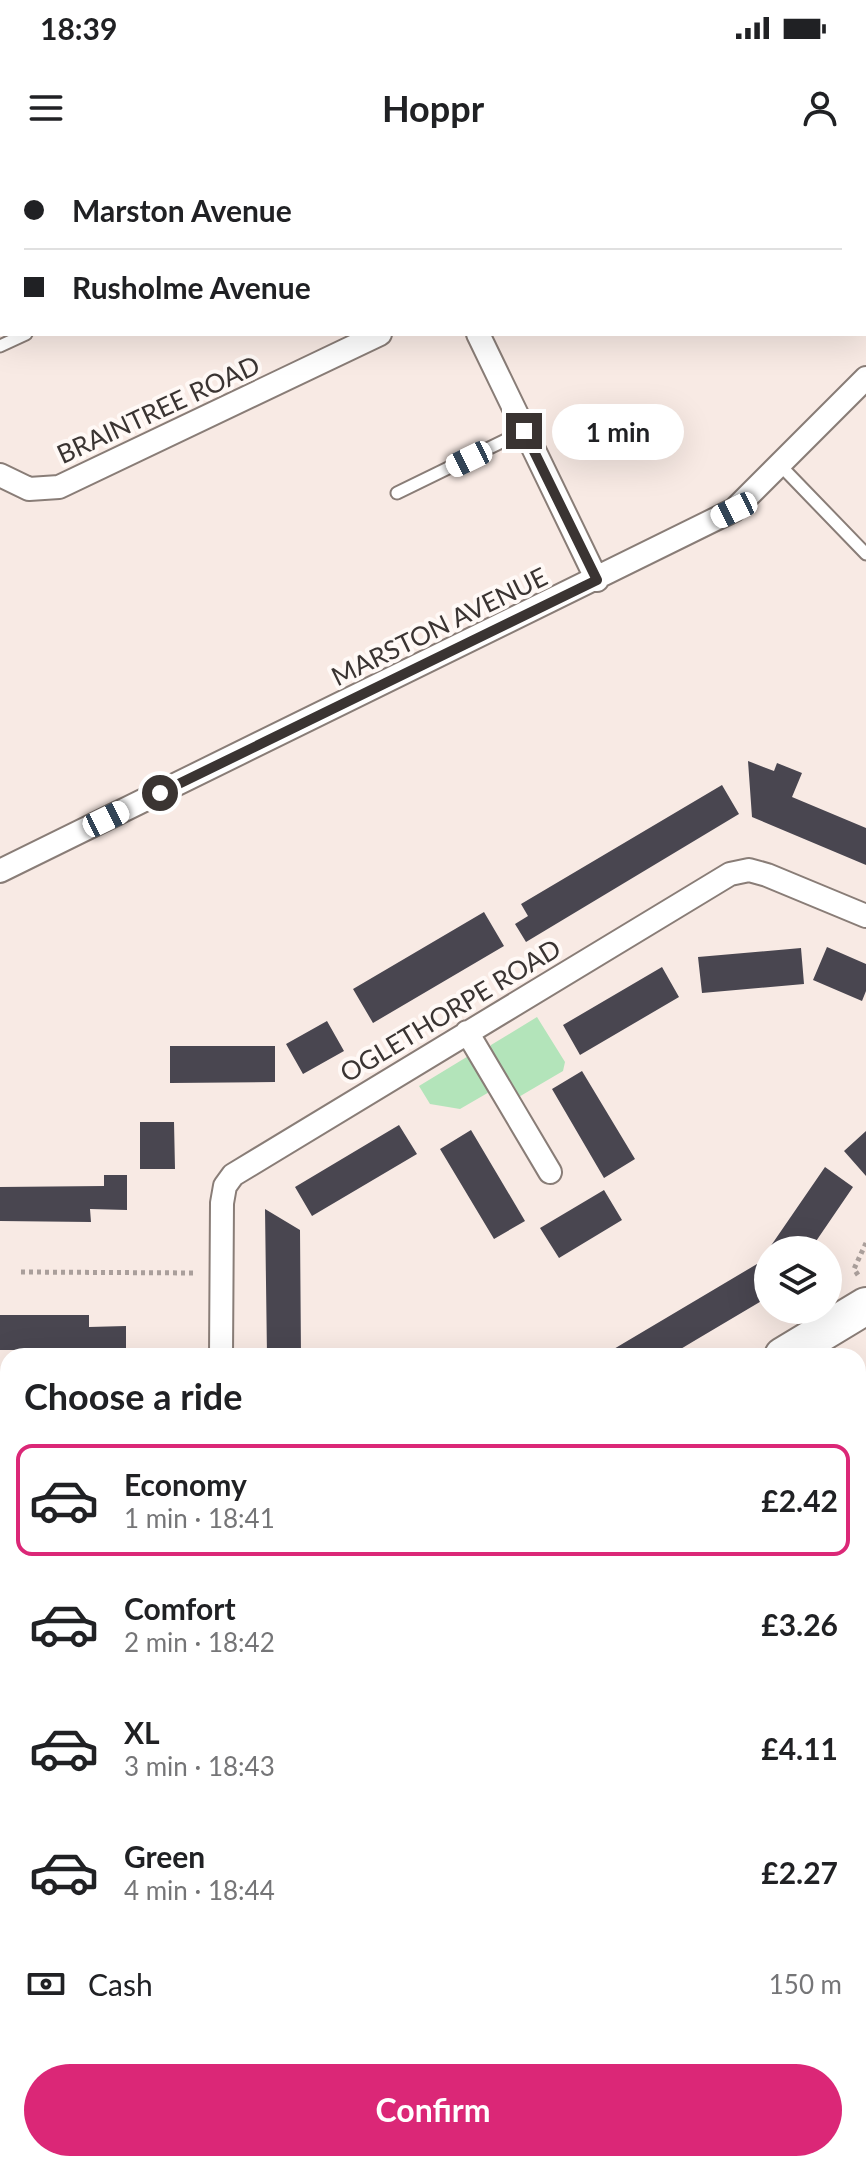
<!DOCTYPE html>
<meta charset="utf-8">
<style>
body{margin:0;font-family:Lato,sans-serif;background:#f6f6f6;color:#202124;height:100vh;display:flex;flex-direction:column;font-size:30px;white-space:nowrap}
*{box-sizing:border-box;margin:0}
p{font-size:26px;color:#757577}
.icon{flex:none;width:44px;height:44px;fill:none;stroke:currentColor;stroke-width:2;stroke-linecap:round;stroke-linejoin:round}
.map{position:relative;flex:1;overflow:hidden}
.drawer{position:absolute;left:0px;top:1188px;width:866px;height:824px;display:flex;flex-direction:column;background:#fff;border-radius:24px 24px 0 0;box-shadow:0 8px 32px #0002}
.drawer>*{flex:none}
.top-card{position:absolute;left:0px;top:0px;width:866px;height:176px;box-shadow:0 8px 32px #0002;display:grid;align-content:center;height:176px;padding:0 24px;background:#fff}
.buttons{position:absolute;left:754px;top:1076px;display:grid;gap:16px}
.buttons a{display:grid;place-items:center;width:88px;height:88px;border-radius:50%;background:#fff;box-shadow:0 8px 32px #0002;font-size:40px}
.end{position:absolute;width:36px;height:36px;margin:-18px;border:10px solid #3a3432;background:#fff;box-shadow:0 0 0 4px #fff}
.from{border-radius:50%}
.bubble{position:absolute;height:56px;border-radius:28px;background:#fff;box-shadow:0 8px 32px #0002;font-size:26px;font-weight:700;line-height:56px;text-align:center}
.car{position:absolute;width:24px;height:48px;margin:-24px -12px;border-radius:10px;box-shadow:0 0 6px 2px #0007;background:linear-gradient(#fff 24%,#345 0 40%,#fff 0 76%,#345 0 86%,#fff 0)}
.top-card b{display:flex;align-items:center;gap:28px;height:76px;font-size:30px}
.top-card b+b{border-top:2px solid #e0e0e0}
.top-card i{width:20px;height:20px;background:#202124}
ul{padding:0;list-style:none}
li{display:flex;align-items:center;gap:24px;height:112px;margin:0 16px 12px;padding:0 8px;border:4px solid transparent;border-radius:16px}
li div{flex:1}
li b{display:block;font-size:30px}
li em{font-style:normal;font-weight:700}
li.selected{border-color:#db2777}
li>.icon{width:72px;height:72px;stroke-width:1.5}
h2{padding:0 24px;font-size:36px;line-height:96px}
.pay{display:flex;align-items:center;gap:20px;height:88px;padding:0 24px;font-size:30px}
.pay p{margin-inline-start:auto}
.cta{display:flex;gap:16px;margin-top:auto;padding:16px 24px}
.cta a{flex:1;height:92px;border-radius:48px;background:#db2777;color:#fff;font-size:32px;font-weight:700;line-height:92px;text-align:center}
.status{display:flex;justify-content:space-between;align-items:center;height:56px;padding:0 40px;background:#fff;direction:ltr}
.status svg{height:22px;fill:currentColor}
header{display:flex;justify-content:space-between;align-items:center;height:104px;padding:0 24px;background:#fff;font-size:36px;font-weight:700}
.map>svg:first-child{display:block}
.green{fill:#b3e4ba}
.building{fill:#494650}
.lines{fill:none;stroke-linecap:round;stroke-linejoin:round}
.lane-casing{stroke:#897d77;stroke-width:15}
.street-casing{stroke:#897d77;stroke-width:26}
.primary-casing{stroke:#897d77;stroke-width:40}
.path{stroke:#aa9f9b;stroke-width:5;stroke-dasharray:4 4;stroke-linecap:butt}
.lane{stroke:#fff;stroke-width:11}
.street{stroke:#fff;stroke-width:22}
.primary{stroke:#fff;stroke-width:36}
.route{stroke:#3a3432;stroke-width:10}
.labels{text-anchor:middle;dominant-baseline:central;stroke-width:8;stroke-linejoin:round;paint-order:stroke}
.street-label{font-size:26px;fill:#3a3432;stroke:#fff9f6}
</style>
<div class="status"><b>18:39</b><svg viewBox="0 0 49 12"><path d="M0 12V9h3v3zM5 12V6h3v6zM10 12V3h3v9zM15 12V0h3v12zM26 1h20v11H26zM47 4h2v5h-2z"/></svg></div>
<header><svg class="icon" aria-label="menu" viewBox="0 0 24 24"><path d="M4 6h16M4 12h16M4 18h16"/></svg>Hoppr<svg class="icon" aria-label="person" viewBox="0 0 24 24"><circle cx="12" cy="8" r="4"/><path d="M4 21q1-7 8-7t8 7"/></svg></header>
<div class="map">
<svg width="866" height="2012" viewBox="0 0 866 2012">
<rect width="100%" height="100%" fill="#f8eae4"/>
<path class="green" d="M537,857l28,45 -2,9 -46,27 -29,-46 3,-7z
M470,895l21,36 -31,18 -30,-5 -11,-18z"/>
<path class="building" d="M748,601l26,10 3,-8 25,10 -10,24 74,31v37l-114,-48z
M722,625l17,29 -213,128 -11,-18 13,-8 -7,-12z
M484,752l20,34 -131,77 -20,-34z
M827,787l39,17v27l-4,10 -49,-21z
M801,788l3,36 -102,9 -4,-36z
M662,807l17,30 -99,58 -17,-30z
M327,861l17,30 -41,23 -17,-30z
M170,886h105v36l-105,1z
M582,911l53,88 -31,19 -52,-89z
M140,962h34l1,47h-35z
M399,965l18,29 -105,62 -17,-29z
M471,970l54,91 -31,18 -54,-90z
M866,971v45l-22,-25z
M825,1007l28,20 -43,63h-42z
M104,1015h23v35l-37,-1 1,13 -91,-1v-34l104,-1z
M604,1030l18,30 -63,38 -19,-30z
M265,1049l35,21 1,126h-34z
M757,1104l11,19v14l-74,44 -25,15h-67z
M0,1155h89v12l37,-1v30h-22v-6h-104z
M5,1436l3,36 -8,1v-36z
M858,1506l8,2v35l-8,-1z
M0,1648l8,1v224l-8,-1z
M863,1688h3v37l-8,-2z
M858,1845l8,3v37l-8,-2z
M8,1892v33l-8,-5v-17z
M0,1958l8,5v14l-8,12z
M55,2004h41l-5,8h-42z
M206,2004h39l-3,8h-40z
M565,2004h70l-14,8h-70z
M796,2004h41l4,8h-41z"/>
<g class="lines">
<defs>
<path id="lane" d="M852,2l2,-2
M0,186l26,-12
M780,305l86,89
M397,333l127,-62"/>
<path id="street" d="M396,0v2
M35,2l4,-2
M0,20l2,-1
M478,174l119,246
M0,315l29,14 30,-2 321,-153
M0,711l734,-361 132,-132
M467,872l83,140
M221,1196l1,-153 3,-17 8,-11 497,-301 19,-4 18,5 99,41
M858,1952l8,14
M462,2004l12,3 6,-3
M151,2012l4,-8"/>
<path id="primary" d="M783,1196l83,-50
M0,1546l8,-1
M858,1612l8,2"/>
</defs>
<use href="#lane" class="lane-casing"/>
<use href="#street" class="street-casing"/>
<use href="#primary" class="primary-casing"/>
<path class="path" d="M21,1112l175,1
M858,1115l-4,-6 12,-26"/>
<use href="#lane" class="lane"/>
<use href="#street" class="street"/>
<use href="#primary" class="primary"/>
</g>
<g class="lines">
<path class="route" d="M160,633l437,-213 -73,-149"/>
</g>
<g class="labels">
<g class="street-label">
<text transform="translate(158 249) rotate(-25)">BRAINTREE ROAD</text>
<text transform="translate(439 466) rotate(-26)">MARSTON AVENUE</text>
<text transform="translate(450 850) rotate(-31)">OGLETHORPE ROAD</text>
</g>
</g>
</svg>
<div class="buttons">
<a><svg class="icon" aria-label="layers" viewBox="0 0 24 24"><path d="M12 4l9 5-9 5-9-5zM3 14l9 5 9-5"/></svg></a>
</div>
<i class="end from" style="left:160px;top:633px"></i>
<i class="end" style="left:524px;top:271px"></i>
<div class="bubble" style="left:552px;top:244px;width:132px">1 min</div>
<i class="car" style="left:469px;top:299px;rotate:244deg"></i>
<i class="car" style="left:734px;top:350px;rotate:244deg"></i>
<i class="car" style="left:106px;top:659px;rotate:64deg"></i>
<div class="top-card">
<b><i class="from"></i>Marston Avenue</b>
<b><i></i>Rusholme Avenue</b>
</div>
<section class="drawer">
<h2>Choose a ride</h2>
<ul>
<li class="selected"><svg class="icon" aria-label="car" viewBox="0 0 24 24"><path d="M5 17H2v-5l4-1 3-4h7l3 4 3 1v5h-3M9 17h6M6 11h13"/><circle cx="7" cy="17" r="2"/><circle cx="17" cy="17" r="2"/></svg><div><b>Economy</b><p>1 min · 18:41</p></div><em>£2.42</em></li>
<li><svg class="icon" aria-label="car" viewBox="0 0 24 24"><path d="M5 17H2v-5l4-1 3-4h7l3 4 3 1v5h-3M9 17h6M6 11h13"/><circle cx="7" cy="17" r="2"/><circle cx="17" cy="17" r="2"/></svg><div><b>Comfort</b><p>2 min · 18:42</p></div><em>£3.26</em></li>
<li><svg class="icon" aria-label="car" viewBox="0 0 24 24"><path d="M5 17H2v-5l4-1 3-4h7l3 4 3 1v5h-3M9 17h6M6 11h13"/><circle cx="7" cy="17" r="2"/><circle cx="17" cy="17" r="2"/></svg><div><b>XL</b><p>3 min · 18:43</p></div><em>£4.11</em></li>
<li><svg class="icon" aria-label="car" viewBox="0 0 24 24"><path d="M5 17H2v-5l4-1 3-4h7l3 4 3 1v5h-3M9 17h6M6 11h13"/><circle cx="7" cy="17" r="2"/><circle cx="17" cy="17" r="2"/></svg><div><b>Green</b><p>4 min · 18:44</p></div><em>£2.27</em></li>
</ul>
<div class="pay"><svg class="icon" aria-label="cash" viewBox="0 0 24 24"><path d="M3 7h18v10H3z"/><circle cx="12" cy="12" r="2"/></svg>Cash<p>150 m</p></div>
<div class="cta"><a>Confirm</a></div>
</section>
</div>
